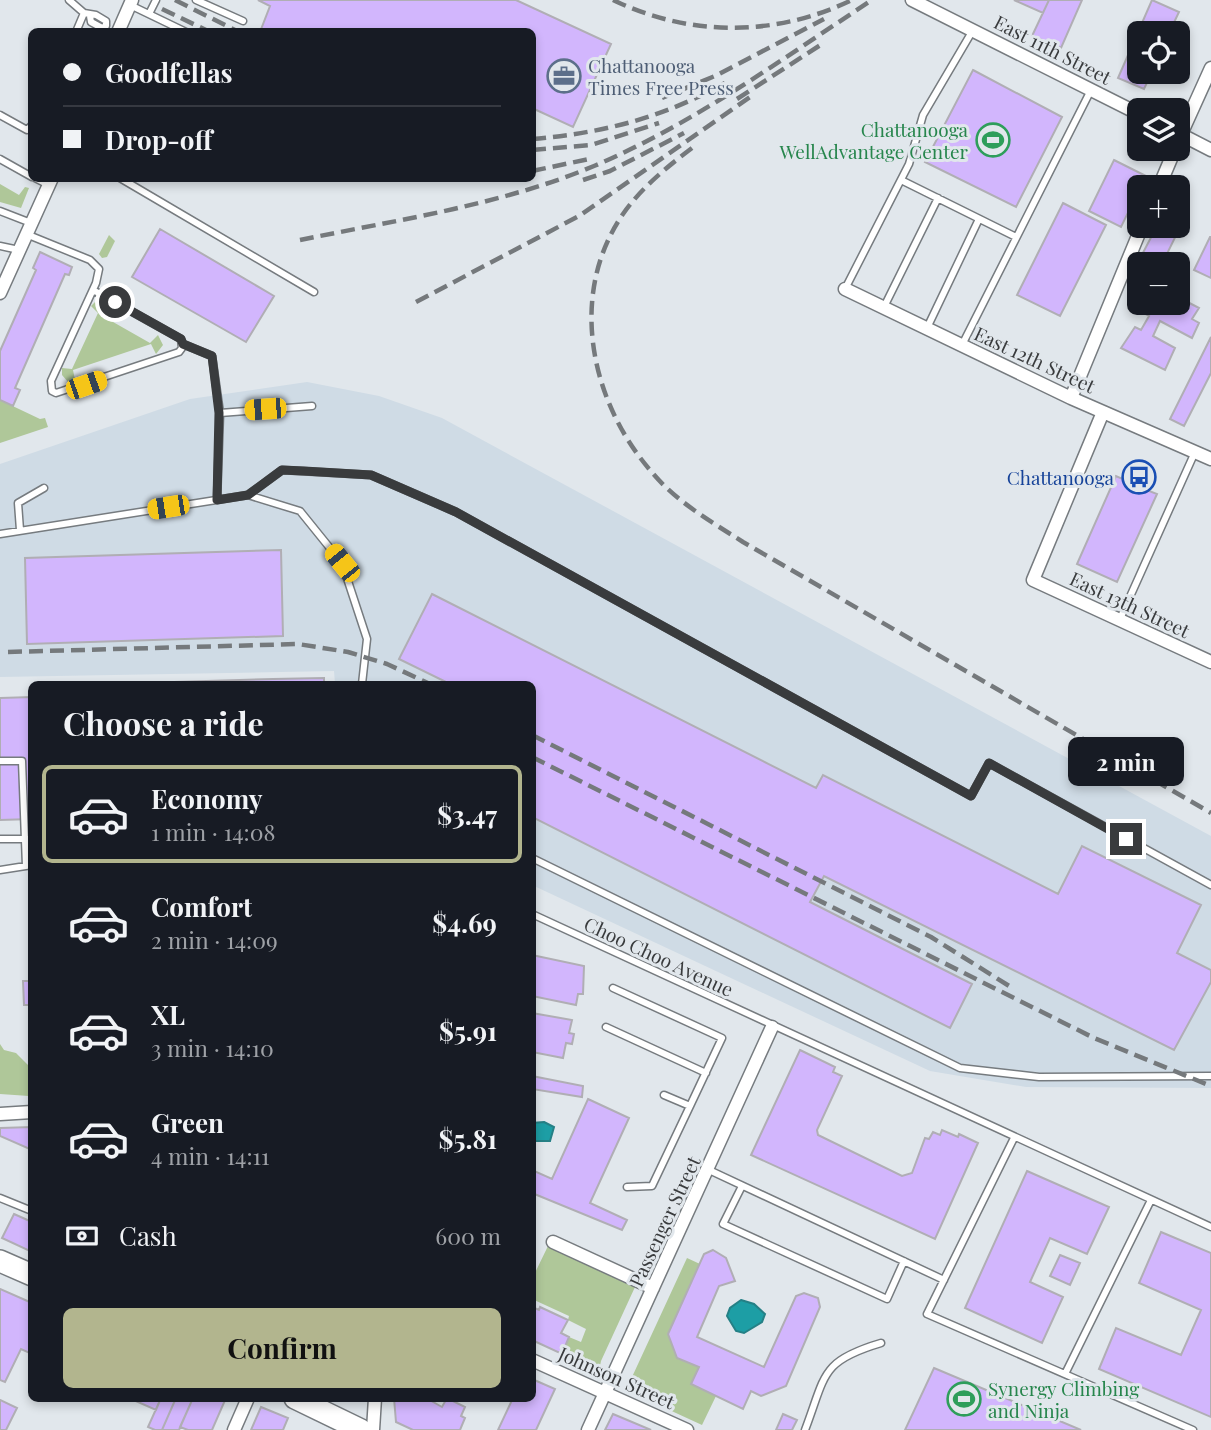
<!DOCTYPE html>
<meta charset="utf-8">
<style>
body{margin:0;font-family:"Playfair Display",serif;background:#20242c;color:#f1f3f6;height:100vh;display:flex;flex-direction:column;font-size:26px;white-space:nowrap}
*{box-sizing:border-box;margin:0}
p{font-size:23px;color:#9ea1a6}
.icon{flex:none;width:38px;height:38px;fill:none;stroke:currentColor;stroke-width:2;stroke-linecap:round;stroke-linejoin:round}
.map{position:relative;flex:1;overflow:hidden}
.drawer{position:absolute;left:28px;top:681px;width:508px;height:721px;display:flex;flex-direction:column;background:#171b24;border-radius:10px;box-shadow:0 4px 10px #0003}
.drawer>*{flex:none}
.banner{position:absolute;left:28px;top:28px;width:508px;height:154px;border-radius:10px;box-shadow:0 4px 10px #0003;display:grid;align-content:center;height:154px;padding:0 35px;background:#171b24}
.fabs{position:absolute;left:1127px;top:21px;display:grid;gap:14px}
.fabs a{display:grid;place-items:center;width:63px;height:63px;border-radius:10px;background:#171b24;box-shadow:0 4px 10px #0003;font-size:35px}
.end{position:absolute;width:32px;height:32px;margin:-16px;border:9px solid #393b3d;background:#fff;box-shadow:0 0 0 4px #fff}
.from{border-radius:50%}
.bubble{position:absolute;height:49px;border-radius:10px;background:#171b24;box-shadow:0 4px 10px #0003;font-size:23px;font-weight:700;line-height:49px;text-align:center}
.car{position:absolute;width:21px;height:42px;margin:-21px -10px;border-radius:9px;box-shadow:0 0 5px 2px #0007;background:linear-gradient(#f5c518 24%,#345 0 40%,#f5c518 0 76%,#345 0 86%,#f5c518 0)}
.banner b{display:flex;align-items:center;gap:24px;height:66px;font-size:26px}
.banner b+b{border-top:2px solid #363941}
.banner i{width:18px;height:18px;background:#f1f3f6}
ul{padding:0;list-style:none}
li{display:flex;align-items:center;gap:21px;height:98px;margin:0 14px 10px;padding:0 21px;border:4px solid transparent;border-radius:10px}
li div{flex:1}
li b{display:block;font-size:26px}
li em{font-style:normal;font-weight:700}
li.active{border-color:#b2b58e}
li>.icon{width:63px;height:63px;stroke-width:1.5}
h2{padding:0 35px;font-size:32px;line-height:84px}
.pay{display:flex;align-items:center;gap:18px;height:77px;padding:0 35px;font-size:26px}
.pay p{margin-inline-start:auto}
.cta{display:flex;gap:14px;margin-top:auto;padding:14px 35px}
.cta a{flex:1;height:80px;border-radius:10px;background:#b2b58e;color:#111;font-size:28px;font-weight:700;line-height:80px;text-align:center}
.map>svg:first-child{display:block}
.built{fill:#cfdbe5}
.green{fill:#afc799}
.water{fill:#1d9ea5;stroke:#258086;stroke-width:2}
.building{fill:#d2b6fd;stroke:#b0aeb4;stroke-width:2}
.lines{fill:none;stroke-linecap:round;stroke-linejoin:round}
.service-casing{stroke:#767b7f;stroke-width:9}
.minor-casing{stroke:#767b7f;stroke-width:15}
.primary-casing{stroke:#767b7f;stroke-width:24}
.service{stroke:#fff;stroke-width:6}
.minor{stroke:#fff;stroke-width:12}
.primary{stroke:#fff;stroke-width:21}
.rail{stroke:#75797c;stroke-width:4.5;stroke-dasharray:14 7;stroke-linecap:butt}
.route{stroke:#393b3d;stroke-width:9}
.labels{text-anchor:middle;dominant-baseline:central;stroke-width:6;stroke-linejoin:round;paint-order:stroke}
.street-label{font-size:19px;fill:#393b3d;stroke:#e1e7ec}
.service-label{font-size:19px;fill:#4e5e75;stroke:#e1e7ec;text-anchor:start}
.leisure-label{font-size:19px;fill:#27864d;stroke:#e1e7ec;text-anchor:end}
.transit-label{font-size:19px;fill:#164399;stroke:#e1e7ec;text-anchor:end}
</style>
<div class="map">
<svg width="1211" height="1430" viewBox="0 0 1211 1430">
<rect width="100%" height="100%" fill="#e1e7ec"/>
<path class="built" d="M307,382l72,14 63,22 769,418v252l-185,-1 -96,-16 -398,-186v-201h-197l-1,-13 -334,6v-213l190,-65z"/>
<path class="green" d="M0,184l19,11 6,-8 4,1 -8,20 -21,-6z
M109,235l6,6 -8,16 -5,1 -3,-4z
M97,300l7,3 -5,11 51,29 8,-8 5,10 -7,9 -5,-10 -78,26 2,10 -7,2 -6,-7v-7l10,1 26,-56 -7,-7z
M0,400l40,19 5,-1 3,9 -48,16z
M0,1044l4,6 12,3 14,14 1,27 -2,2 -29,-2z
M548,1246l87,41 -34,74 -3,15 -17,-3 -6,-9 -15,-6 9,-21 12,5 5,-13 -18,-9 1,-4 -37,-17v-20z
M687,1258l13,6 -32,70 9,24 22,9 -8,17 25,12 -14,29 -76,-35z"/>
<path class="water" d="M544,1122l10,5 -4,14h-18v-18z
M741,1300l13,4 11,10 -3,8 -18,11 -8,-2 -9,-15 3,-8z"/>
<path class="building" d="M258,0h258l95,44 -38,83 -41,-19v-76h-272l10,-26z
M1014,0h35l-6,13z
M1049,0h33l-21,48 -29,-12z
M1152,0l27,12 -10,21h-30v39h13l-8,17 -26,-11z
M973,70l89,47 -46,90 -91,-45z
M1114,160l32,16 -25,51 -32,-16z
M1063,203l43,22 -46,91 -43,-21z
M1178,212l8,3 -24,49h-23v6l-4,-2 22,-42h21z
M160,229l114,67 -28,46 -114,-65z
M1210,237h1v41l-17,-8z
M40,252l32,15 -3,8 -4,-1 -50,114 5,2 -7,16 -13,-6v-49l36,-81 -3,-2z
M1178,297l21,11 -7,11 7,4 -7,15 -32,-17 -7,15 22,12 -10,22 -44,-22 14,-21 6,3 8,-14 -7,-4 5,-9h31z
M1211,337v36l-27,53 -14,-7z
M1133,468l17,8 -6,13 13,5 -40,88 -40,-18 39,-88 11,5z
M281,550l2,86 -256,8 -2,-86z
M432,594l384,194 7,-13 235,119 24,-48 119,59 -24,48 34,17v12l-37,68 -350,-174 -14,26 162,82 -22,44 -418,-211v-133h-82l-51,-25z
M324,678v6h-216l165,-5z
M32,697v122l-32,1v-122z
M532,955l52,11 -1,28h-5l-2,11 -44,-9z
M23,981h9v24h-8z
M532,1013l40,7 -3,13 5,1 -2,10 -6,-1 -3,15 -31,-6z
M800,1050l35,17 -2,5 9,4 -25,54 1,5 84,41 10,-3 13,-35 4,1 4,-7 7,3 2,-5 16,7 1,-3 19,9 -43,96 -184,-84z
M532,1076l51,10 -1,11 -50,-8z
M588,1099l41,19 -39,85 37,17 -5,10 -90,-37v-23l20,9z
M32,1127v23l-32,-14v-8z
M1027,1171l82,36 -22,47 -37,-16 -20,44 33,15 -21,46 -77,-35z
M14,1214l18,8v30l-30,-14z
M1161,1232l50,21v164l-112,-48 17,-41 65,27 20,-45 -62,-27z
M713,1250l13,8 9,23 -16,5 -22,51 67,30 32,-71 8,-3 14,5 2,9 -34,79 -25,10 -10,-5 -8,18 -52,-25 8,-17 -22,-9 -9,-24 36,-80z
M1060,1255l20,8 -10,22 -20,-9z
M0,1289l32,14v51l-11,-5 -16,33 -5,-2z
M532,1307l7,3 1,-3 28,13 -7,13 8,4 -7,17 -30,-14z
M934,1368l147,62h-176z
M532,1379l23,10 -19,41h-38l15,-32h19z
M129,1398h32l-5,12z
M161,1398h15l-14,32h-7l-7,-3z
M176,1398h17l-14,32h-17z
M193,1398h33l-14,32h-24l-8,-3z
M394,1398h32l16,9 5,-9 18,9 -4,9 4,2 -5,12h-47l-17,-8z
M0,1400l17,8 -11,22h-6z
M261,1407l27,11 -5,12h-32z
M613,1414l38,16h-46z
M783,1414l14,6 -5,10h-16z"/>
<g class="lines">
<defs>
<path id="service" d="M69,0l15,13 -8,19
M196,0l47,21
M130,5l56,27
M84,13l12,2 10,6v5l-4,2 -11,-6 -1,-6
M149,14l7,-14
M0,115l27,15 5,-5
M0,159l32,18
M35,178l14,7
M120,178l194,114
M901,180l115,57
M0,211l31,12
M26,234l64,26 9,9 -3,14 -45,98 1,10 4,2 123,-41 3,-4 -1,-9 -88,-49
M0,246l19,4
M845,289l64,-125 14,-49 50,-85
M884,307l54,-109
M927,328l52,-109
M183,344l29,12 8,57
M962,345l129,-255
M248,495l34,-25 89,5 85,37 515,284 18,-33 222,122
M217,500l3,-87 92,-7
M20,530l-2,-27 26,-15
M0,534l248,-39 52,16 42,52 25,76 -5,45
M1120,619l75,-167
M0,761h22l4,105
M0,839h32
M532,858l428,210 79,9 172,-1
M0,870l32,-5
M532,914l679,313
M613,988l109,50 -32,68
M606,1027l100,46
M1014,1138l-87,176 266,116
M709,1170l235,110
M742,1186l-19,38 164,75 17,-38
M627,1187l25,-1 38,-80 -26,-11
M0,1198l32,13
M1065,1374l86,-174
M805,1430c21,-55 15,-69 76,-87"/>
<path id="minor" d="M912,0l227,114
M118,32l14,-32
M1178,133l33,17
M1178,141l33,-73
M1159,187l16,-38
M845,289l226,109 140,61
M0,293l52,-115
M1071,398l71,-172
M1103,412l-70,168 178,82
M0,1114l32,-2
M553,1242l100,46
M532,1360l155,70
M234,1430l14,-32
M373,1430l2,-32
M588,1430l184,-403"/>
<path id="primary" d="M0,1261l32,14
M295,1398l66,32"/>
</defs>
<use href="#service" class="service-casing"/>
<use href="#minor" class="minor-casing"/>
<use href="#primary" class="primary-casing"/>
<use href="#service" class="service"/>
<use href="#minor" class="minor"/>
<use href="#primary" class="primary"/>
<path class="rail" d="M175,0l64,32
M613,0c77,37 162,37 239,0
M162,9l48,23
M662,98l53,-22 109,-57
M737,99l85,-55
M532,139c71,-6 130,-21 193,-56
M692,148c-25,19 -50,39 -69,66 -55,80 -33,186 27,256 25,31 60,51 93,72l468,271
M532,150l59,-5 68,-22
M532,171l57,-12
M583,180l27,-9 74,-38
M300,240c97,-20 201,-35 294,-74 99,-42 188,-107 278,-166
M416,302l163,-86 171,-119
M8,652l290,-8 50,8 39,12 43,20
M532,735l399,202 83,52
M532,757l562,281 117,48"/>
</g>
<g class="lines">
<path class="route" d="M115,302l66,37 2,5 29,12 7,57 -2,87 31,-5 34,-25 22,1 67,4 85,37 515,284 18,-33 137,76"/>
</g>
<defs>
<symbol id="office-ring" viewBox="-11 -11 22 22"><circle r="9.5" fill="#e1e7ec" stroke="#5c6f8a" stroke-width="1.5"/><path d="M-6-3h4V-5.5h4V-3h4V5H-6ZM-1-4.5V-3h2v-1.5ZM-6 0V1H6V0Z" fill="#5c6f8a"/></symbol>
<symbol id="stadium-ring" viewBox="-11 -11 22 22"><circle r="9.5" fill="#e1e7ec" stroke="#2e9e5b" stroke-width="1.5"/><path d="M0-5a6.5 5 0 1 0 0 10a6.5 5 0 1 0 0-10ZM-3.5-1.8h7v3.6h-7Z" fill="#2e9e5b"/></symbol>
<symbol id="bus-ring" viewBox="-11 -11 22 22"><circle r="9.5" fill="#e1e7ec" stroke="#1a4fb4" stroke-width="1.5"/><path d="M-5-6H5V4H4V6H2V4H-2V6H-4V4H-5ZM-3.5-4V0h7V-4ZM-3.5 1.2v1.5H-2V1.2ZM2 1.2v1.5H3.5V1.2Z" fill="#1a4fb4"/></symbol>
</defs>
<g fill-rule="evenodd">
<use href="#office-ring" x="545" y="57" width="38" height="38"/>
<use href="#stadium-ring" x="974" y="121" width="38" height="38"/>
<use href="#bus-ring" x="1120" y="458" width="38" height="38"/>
<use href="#stadium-ring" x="945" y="1380" width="38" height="38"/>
</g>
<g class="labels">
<g class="street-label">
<text transform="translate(1053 49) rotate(27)">East 11th Street</text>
<text transform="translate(1035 359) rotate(25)">East 12th Street</text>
<text transform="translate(1130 604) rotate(25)">East 13th Street</text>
<text transform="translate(659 956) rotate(25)">Choo Choo Avenue</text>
<text transform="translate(664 1221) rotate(-65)">Passenger Street</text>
<text transform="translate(617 1377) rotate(24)">Johnson Street</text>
</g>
<g class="service-label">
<text x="588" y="65">Chattanooga<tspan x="588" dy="22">Times Free Press</tspan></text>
</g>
<g class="leisure-label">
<text x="968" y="129">Chattanooga<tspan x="968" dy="22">WellAdvantage Center</tspan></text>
<text x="988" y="1388" text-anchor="start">Synergy Climbing<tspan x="988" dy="22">and Ninja</tspan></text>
</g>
<g class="transit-label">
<text x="1114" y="477">Chattanooga</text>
</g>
</g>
</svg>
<div class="fabs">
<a><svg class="icon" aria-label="locate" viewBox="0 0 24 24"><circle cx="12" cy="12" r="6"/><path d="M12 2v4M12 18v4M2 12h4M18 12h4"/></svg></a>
<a><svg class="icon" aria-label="layers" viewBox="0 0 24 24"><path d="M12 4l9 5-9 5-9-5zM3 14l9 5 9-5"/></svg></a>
<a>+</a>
<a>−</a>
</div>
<i class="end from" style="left:115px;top:302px"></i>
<i class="end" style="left:1126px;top:839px"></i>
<div class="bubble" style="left:1068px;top:737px;width:116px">2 min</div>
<i class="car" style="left:86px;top:385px;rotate:71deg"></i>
<i class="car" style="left:265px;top:409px;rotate:266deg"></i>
<i class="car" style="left:168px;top:507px;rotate:261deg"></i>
<i class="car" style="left:342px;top:563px;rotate:321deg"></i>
<div class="banner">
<b><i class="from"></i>Goodfellas</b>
<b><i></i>Drop-off</b>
</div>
<section class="drawer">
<h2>Choose a ride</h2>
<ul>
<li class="active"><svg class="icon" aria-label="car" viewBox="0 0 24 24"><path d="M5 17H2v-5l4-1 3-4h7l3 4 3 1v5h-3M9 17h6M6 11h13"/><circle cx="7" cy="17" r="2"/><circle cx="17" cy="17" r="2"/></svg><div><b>Economy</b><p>1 min · 14:08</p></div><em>$3.47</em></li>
<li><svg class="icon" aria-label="car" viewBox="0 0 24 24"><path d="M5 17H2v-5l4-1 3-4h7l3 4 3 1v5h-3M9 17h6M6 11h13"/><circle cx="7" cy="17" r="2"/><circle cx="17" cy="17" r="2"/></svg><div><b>Comfort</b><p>2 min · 14:09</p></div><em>$4.69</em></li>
<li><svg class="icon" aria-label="car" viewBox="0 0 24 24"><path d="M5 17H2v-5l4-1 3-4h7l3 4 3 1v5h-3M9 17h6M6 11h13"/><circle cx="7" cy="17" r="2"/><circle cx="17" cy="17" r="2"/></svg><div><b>XL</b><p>3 min · 14:10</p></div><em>$5.91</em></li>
<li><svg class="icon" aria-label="car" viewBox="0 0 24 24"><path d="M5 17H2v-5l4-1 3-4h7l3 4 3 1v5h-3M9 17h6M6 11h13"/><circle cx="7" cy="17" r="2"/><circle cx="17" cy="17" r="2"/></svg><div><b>Green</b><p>4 min · 14:11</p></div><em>$5.81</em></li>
</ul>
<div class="pay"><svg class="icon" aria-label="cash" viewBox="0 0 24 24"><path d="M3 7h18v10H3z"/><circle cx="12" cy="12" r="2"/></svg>Cash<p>600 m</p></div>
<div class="cta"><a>Confirm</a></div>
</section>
</div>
